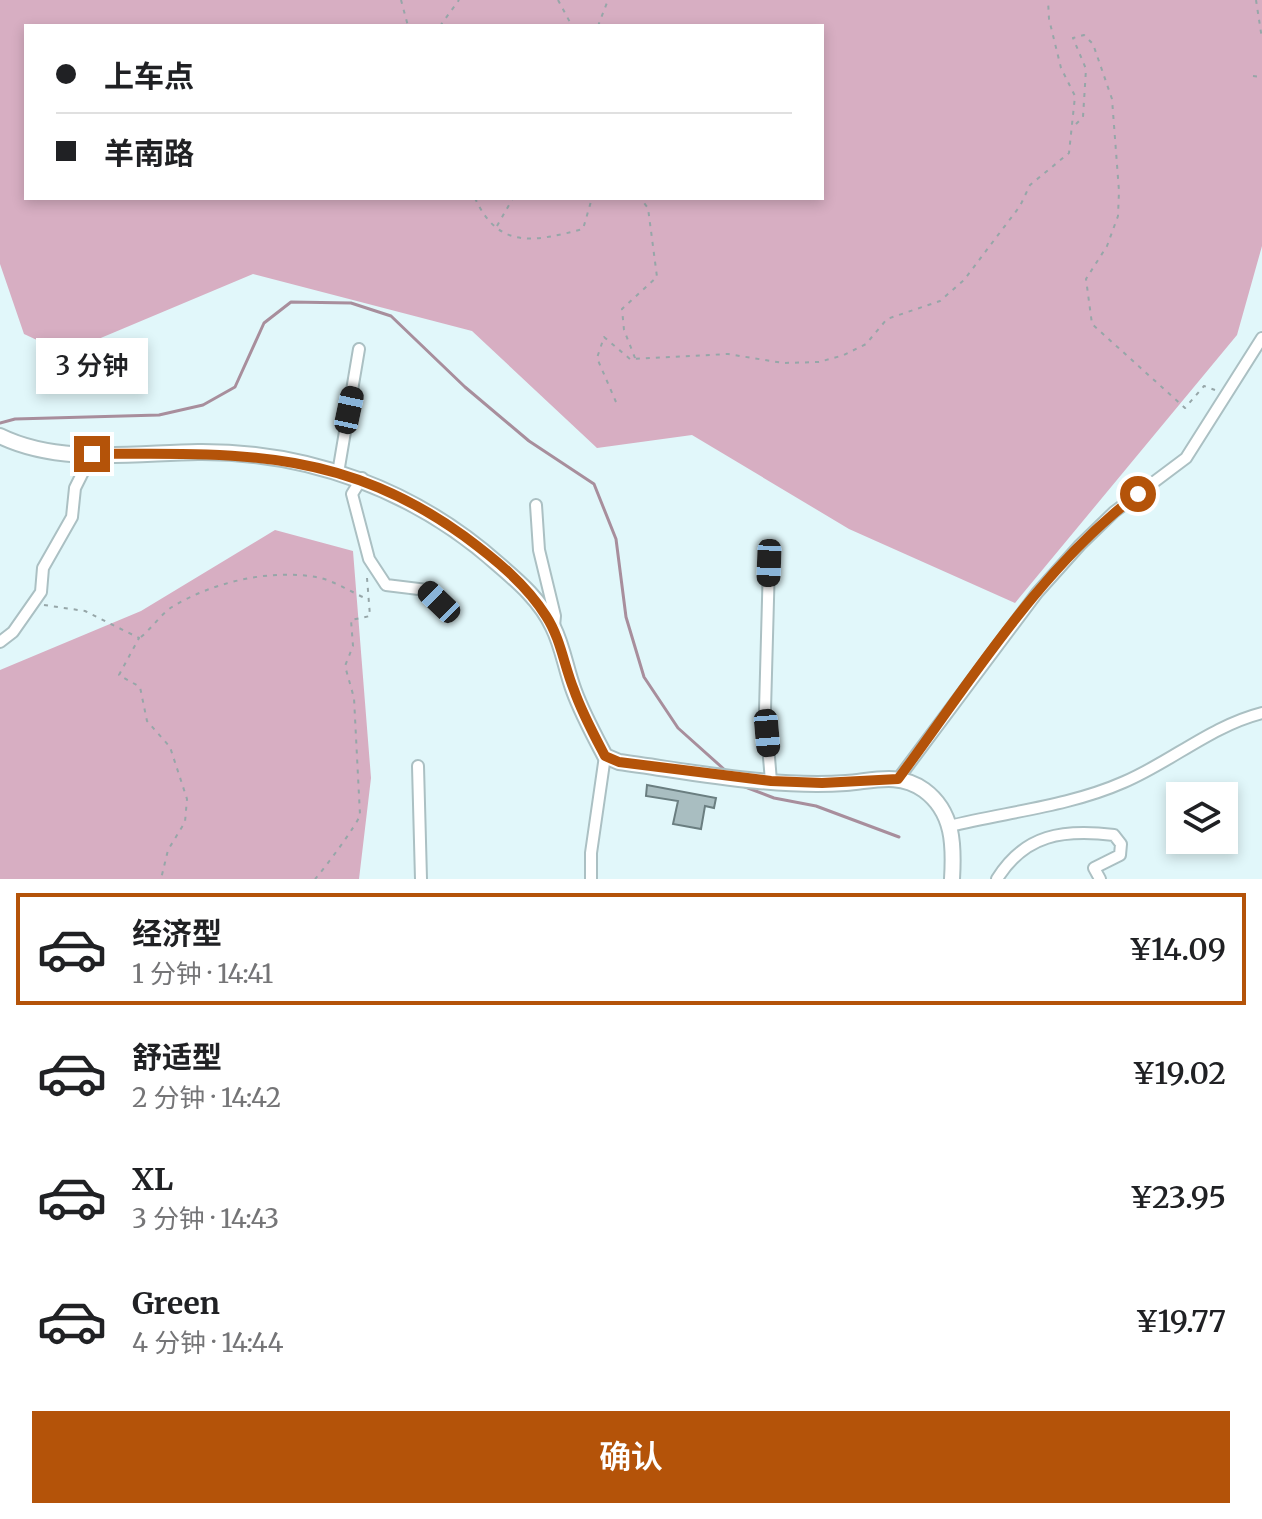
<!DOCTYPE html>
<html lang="zh">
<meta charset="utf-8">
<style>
body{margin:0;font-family:Merriweather,"Noto Sans SC",serif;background:#f2f2f2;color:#202124;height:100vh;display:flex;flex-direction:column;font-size:30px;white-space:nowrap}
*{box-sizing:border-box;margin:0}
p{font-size:26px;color:#757577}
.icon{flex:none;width:44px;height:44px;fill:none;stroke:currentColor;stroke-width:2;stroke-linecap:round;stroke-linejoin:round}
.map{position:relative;height:879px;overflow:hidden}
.sheet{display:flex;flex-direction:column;background:#fff;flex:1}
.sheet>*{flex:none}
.banner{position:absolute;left:24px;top:24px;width:800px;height:176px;border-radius:0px;box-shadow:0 4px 12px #0003;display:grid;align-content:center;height:176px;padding:0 32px;background:#fff}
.buttons{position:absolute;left:1166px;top:782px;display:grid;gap:16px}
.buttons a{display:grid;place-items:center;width:72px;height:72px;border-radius:0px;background:#fff;box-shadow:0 4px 12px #0003;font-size:40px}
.end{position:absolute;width:36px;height:36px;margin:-18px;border:10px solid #b45309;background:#fff;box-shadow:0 0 0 4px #fff}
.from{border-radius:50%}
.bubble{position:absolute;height:56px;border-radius:0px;background:#fff;box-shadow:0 4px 12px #0003;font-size:26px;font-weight:600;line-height:56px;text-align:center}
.car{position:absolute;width:24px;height:48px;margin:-24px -12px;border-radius:10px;box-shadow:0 0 6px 2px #0007;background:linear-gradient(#222 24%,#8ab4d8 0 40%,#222 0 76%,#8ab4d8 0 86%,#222 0)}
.banner b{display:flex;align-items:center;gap:28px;height:76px;font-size:30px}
.banner b+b{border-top:2px solid #e0e0e0}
.banner i{width:20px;height:20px;background:#202124}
ul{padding:14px 0 0;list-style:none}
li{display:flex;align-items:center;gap:24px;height:112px;margin:0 16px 12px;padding:0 16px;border:4px solid transparent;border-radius:0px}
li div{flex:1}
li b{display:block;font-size:30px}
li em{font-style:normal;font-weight:600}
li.current{border-color:#b45309}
li>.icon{width:72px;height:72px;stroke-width:1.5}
.primary-button{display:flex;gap:16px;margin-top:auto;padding:16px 32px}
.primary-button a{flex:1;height:92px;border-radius:0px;background:#b45309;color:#fff;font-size:32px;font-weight:600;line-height:92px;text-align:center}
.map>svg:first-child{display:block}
.forest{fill:#d7aec2;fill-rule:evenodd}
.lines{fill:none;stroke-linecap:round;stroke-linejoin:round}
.stream{stroke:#a88e9c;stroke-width:3}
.building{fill:#a9bec1;stroke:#6a7e80;stroke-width:2}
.minor-casing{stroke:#abc0c3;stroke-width:14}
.tertiary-casing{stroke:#abc0c3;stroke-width:18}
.path{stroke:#96a6a8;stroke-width:2;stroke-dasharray:4 6;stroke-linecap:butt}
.minor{stroke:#fff;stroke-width:10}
.tertiary{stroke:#fff;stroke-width:14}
.route{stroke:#b45309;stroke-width:10}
</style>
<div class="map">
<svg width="1262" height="879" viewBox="0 0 1262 879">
<rect width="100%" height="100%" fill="#e1f7fa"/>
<path class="forest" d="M0,0h1262v246l-25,89 -222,268 -166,-74 -157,-94 -95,13 -125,-117 -219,-57 -188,79 -41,-19 -24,-70zM26,26h796v172h-796z
M275,530l78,21 18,227 -12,101h-359v-209l141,-59z"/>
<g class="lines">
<path class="stream" d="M0,423l15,-4 144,-4 44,-10 32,-18 29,-64 27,-21 60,1 40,13 74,71 64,54 65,43 22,55 10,78 18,60 34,51 48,43
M740,785l34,13 42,8 83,31"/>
</g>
<path class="building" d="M647,785l69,13 -2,10 -9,-2 -4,23 -28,-5 5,-23 -32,-5z"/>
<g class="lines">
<defs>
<path id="minor" d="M338,473l21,-124
M362,478l-10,16 17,65 17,26 41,5 12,12
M536,505l3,45 16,66 -1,10
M769,563l-4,147 6,71
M0,642l13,-10 28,-40 2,-24 29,-51 3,-29 17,-34
M418,766l3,113
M898,779l139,-186 43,-48 34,-33 72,-54 76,-120
M950,826c57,-14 120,-20 174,-44 47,-20 87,-56 138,-69
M591,879v-26l14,-97
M997,879c28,-45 66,-50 117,-44l7,9 -1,11 -26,13 6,11"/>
<path id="tertiary" d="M0,436c59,29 134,17 198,16 111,-1 217,38 300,112 21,18 43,37 55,63 10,20 13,43 21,64 8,22 20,44 31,65l14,6c74,10 152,26 227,21 27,-2 53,-11 78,7 30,22 30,56 28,89"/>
</defs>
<use href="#minor" class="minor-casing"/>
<use href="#tertiary" class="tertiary-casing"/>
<path class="path" d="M401,0l7,26
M558,0l14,26
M1256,0l6,39
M440,26l19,-26
M598,26l10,-26
M1253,76l9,1
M1076,124l7,-7 3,-48 -13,-31 11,-3 9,9 19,55 7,92 -1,25 -11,30 -21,33 6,45 93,84 19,-22 11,4
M475,198c24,53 61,43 108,31l9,-31
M497,226l16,-28
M635,358l-11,-28 -2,-21 35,-32 -9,-69 -8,-10
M616,402l-19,-44 7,-21 26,22 98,-5 55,9 36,-1 25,-7 22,-11 21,-25 53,-18 24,-21 56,-74 10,-21 39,-32 6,-57 -14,-28 -12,-49 -1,-19
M44,605l41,6 54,27 -20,37 21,12 7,34 23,26 17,52 -2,23 -17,28 -7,29
M141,637c11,-9 20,-23 31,-30 41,-25 97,-38 144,-30 17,3 35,15 51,22
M315,879c9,-10 42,-54 45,-64l-6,-117 -9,-32 8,-20 -2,-26 19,-4 -3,-38"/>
<use href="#minor" class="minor"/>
<use href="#tertiary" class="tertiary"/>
</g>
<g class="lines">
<path class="route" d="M92,454c144,-1 250,-6 372,82 31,23 62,48 82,80 15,23 18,50 28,74 8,23 20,45 31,66l14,6 152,19 51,2 76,-4c73,-98 141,-210 240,-285"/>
</g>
</svg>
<div class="buttons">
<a><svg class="icon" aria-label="layers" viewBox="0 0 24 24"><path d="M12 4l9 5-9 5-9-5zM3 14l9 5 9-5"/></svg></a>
</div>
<i class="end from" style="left:1138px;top:494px"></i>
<i class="end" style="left:92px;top:454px"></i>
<div class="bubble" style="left:36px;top:338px;width:112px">3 分钟</div>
<i class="car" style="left:349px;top:410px;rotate:12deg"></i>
<i class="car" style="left:769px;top:563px;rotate:182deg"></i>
<i class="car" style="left:439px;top:602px;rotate:314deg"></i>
<i class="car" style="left:767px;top:733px;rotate:175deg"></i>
<div class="banner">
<b><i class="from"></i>上车点</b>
<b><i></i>羊南路</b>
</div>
</div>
<section class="sheet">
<ul>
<li class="current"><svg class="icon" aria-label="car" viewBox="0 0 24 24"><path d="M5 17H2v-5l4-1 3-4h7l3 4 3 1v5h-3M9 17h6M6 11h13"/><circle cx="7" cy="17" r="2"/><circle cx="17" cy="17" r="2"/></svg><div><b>经济型</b><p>1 分钟 · 14:41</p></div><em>¥14.09</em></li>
<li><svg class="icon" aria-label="car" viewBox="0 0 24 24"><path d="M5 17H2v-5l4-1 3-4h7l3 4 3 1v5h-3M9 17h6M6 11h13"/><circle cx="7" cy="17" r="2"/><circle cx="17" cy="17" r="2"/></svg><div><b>舒适型</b><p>2 分钟 · 14:42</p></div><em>¥19.02</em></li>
<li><svg class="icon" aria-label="car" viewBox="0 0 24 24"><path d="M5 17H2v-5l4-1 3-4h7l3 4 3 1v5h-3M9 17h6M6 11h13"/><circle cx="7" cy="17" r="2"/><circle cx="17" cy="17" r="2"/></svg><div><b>XL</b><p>3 分钟 · 14:43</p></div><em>¥23.95</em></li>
<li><svg class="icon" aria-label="car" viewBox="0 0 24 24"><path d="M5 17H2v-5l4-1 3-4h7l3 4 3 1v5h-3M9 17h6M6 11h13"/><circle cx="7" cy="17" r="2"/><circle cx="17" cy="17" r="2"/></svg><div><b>Green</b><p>4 分钟 · 14:44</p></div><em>¥19.77</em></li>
</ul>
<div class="primary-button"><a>确认</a></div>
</section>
